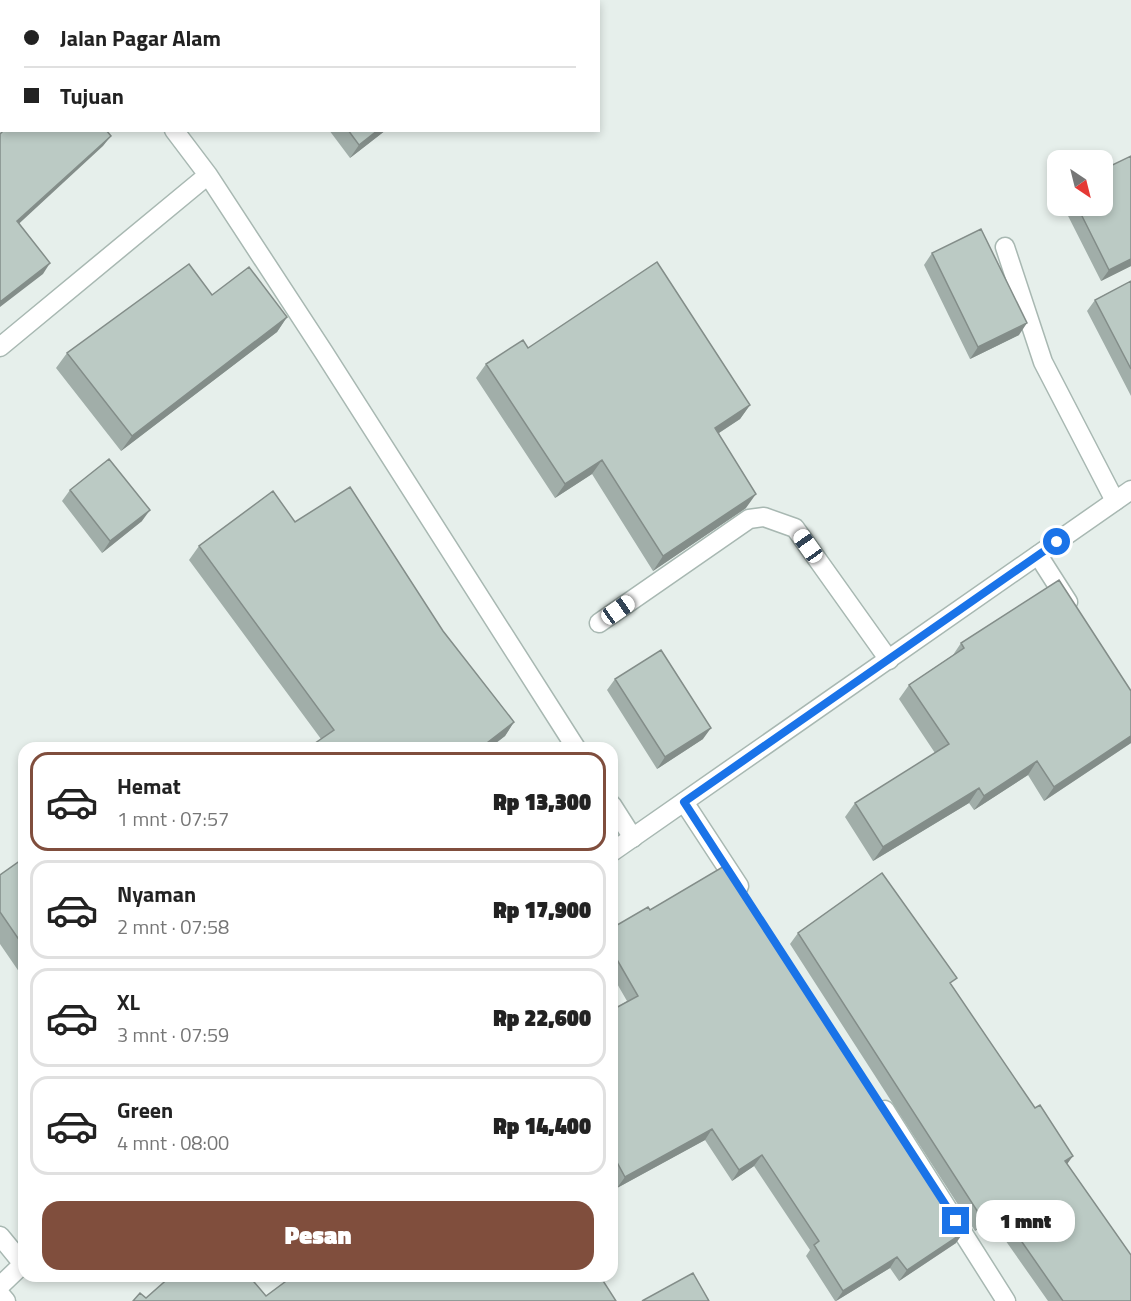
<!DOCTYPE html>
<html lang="id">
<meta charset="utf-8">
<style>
body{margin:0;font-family:"Titillium Web",sans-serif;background:#f2f2f2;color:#222;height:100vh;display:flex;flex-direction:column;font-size:22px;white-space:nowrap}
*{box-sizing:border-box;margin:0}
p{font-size:20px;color:#767676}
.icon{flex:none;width:33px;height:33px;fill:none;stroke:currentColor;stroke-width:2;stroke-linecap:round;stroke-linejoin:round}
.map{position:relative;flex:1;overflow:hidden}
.side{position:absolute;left:18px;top:742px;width:600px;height:540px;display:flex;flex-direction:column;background:#fff;border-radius:18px;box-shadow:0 3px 9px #0003}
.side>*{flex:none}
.banner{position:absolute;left:0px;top:0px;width:600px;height:132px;box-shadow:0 3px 9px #0003;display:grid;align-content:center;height:132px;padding:0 24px;background:#fff}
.needle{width:39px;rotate:145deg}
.controls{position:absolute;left:1047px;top:150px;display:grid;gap:12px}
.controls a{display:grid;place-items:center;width:66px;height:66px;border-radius:12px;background:#fff;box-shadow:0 3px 9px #0003;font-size:30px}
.end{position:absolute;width:27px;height:27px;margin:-14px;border:8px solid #1a73e8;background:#fff;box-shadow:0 0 0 3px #fff}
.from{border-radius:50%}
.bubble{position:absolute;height:42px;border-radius:18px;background:#fff;box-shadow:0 3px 9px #0003;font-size:20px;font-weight:800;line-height:42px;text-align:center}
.car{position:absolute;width:18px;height:36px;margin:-18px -9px;border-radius:8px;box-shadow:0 0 4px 2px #0007;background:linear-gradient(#fff 24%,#345 0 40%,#fff 0 76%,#345 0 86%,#fff 0)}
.banner b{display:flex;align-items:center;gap:21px;height:57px;font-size:22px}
.banner b+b{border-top:2px solid #e0e0e0}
.banner i{width:15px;height:15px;background:#222}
ul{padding:10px 0 0;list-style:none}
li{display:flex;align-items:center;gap:18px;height:99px;margin:0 12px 9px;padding:0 12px;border:3px solid #e0e0e0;border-radius:18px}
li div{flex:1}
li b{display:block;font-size:22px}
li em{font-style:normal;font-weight:800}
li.active{border-color:#804e3d}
li>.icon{width:54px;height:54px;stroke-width:1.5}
.cta{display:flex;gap:12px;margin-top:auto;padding:12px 24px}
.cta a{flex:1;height:69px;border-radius:18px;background:#804e3d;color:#fff;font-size:24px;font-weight:800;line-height:69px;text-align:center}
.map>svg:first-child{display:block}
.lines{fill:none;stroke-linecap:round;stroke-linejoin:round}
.service-casing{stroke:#a8b8b2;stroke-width:21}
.minor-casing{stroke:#a8b8b2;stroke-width:21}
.tertiary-casing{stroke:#a8b8b2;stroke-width:21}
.service{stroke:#fff;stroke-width:18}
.minor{stroke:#fff;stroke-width:18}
.tertiary{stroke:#fff;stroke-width:18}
.wall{fill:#a1aea9}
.shaded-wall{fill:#838d89}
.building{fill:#bbcac4;stroke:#838d89;stroke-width:1.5}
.route{stroke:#1a73e8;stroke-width:8}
</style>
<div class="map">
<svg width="1131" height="1301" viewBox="0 0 1131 1301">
<rect width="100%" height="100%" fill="#e6efeb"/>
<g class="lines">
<defs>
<path id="service" d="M1005,247l38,115 72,139
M599,623l150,-104 15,-2 31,11 94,132
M0,1236l23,28"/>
<path id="minor" d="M73,0l1,2
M21,2l2,-2
M0,16l2,-1
M174,130l34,45 115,176 253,397
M0,347l208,-172
M1038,555l30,47
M684,802l55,84
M612,805l21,33
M885,1110l121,191
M0,1294l6,7"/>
<path id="tertiary" d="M612,852l519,-362
M0,1286l24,-23"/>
</defs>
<use href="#service" class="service-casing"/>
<use href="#minor" class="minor-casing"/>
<use href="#tertiary" class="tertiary-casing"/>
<use href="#service" class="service"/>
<use href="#minor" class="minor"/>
<use href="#tertiary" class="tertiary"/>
</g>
<path class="wall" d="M197,0h115l1,2h-115z
M329,130h57l-36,28z
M1063,206h39l29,60 -30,15z
M932,253l87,82 -49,24 -46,-94z
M1131,281v115l-44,-85 8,-11z
M212,295l75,22 -10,15 -156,119 -65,-83 11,-15z
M528,348l222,57 -10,14 -21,14 27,75 -93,63 -61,-97 -37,24 -79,-120 10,-14z
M70,490l72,31 -40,32 -40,-52z
M295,522l148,109 71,91 -9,14 -15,12 -169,-9 -132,-179 10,-14z
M961,643l170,48v52l-87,58 -16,-26 -54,35 -5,-7 -96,58 -28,-44 10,-14 80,-50 -36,-54 10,-14 44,-30z
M615,679l88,60 -46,30 -50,-79z
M24,858v121l-24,-35v-69z
M650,910l306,333 -57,38 -9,-13 -54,33h-1l-29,-45 4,-6 -56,-84 -22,15 -27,-41 -88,48 -5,-10v-168l15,-9 -15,-26v-47z
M798,933l153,53 116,178 64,137h-83l-57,-81 -16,11 -185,-287z"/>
<path class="shaded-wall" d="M378,130h8l-36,28 9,-13z
M111,136l-8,10 -93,86 7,-11z
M1131,259v7l-30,15 8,-11z
M50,263l-7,11 -43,33v-5z
M287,317l-10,15 -156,119 11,-15z
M1027,323l-8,12 -49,24 8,-12z
M750,405l-10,14 -35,23 10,-14z
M602,460l-10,14 -37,24 10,-14z
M756,494l-10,14 -93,63 10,-15z
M150,510l-8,11 -40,32 8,-12z
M514,722l-9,14 -16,12 -2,-5z
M711,728l-8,11 -46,30 8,-12z
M1131,736v7l-87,58 10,-14z
M1037,761l-9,14 -54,35 10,-14z
M979,788l-10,15 -96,58 10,-14z
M712,1129l-7,11 -88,48 8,-11z
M762,1155l-8,11 -22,15 7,-11z
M1073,1156l-8,11v-6z
M999,1209l-8,11 -16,11 8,-11z
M964,1232l-8,11 -57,38 8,-11z
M897,1257l-7,11 -54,33 7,-10z"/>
<path class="building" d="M216,0h96l1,2h-96z
M344,0h20l1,2h-23z
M4,130h102l5,6 -94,85 33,42 -50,39v-168z
M348,130h30l-19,15z
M1131,156v103l-22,11 -32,-64h25v-36z
M981,229l46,94 -49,24 -46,-94z
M657,262l93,143 -35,23 41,66 -93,62 -61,-96 -37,24 -79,-120 37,-24 5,8z
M189,264l23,31 37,-28 38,50 -155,119 -65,-83z
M1131,281v88l-36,-69z
M109,459l41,51 -40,31 -40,-51z
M350,487l93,144 71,91 -27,21 3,5h-182l26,-18 -135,-184 74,-55 22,31z
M1059,580l72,111v45l-77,51 -17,-26 -53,35 -5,-8 -96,59 -28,-44 94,-59 -40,-59 55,-37 -3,-5z
M661,650l50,78 -46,29 -50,-78z
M24,858v89l-24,-35v-37z
M726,865l238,367 -57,38 -10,-13 -54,34 -29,-46 5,-4 -57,-86 -23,15 -27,-41 -87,48 -13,-24v-143l26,-14 -26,-45v-23l36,-21 2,3z
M882,873l75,105 -7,5 85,125 5,-3 33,51 -8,5 66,94v46h-68l-64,-92 -16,11 -185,-287z
M693,1273l16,28h-67z
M171,1276h78l17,20 27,-20h307l16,25h-483l7,-8 6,5z"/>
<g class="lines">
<path class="route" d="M956,1221l-272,-419 373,-260"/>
</g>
</svg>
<div class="controls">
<a><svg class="needle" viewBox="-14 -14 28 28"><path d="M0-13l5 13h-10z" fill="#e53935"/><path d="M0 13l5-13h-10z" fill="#767676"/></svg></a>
</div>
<i class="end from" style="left:1057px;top:542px"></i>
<i class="end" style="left:956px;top:1221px"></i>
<div class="bubble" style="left:976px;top:1200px;width:99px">1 mnt</div>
<i class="car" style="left:808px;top:546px;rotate:325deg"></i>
<i class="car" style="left:618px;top:610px;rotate:55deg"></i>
<div class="banner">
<b><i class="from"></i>Jalan Pagar Alam</b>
<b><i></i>Tujuan</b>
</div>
<section class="side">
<ul>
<li class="active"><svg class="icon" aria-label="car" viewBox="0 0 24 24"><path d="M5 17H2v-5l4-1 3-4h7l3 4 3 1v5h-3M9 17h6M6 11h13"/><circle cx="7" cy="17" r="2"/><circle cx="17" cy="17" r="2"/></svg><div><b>Hemat</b><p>1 mnt · 07:57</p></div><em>Rp 13,300</em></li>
<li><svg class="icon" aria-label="car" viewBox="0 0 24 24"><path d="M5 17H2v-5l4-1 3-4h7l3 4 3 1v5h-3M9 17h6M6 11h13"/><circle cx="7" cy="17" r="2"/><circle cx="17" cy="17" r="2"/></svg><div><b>Nyaman</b><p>2 mnt · 07:58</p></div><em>Rp 17,900</em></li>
<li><svg class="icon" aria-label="car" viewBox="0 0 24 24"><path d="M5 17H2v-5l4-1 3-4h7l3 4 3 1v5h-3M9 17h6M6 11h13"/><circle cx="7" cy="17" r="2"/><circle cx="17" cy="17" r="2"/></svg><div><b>XL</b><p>3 mnt · 07:59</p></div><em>Rp 22,600</em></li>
<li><svg class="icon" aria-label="car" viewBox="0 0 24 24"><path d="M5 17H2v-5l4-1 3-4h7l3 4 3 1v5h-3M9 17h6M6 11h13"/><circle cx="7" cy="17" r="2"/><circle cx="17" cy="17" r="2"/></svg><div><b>Green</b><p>4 mnt · 08:00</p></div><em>Rp 14,400</em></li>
</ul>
<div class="cta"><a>Pesan</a></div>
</section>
</div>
